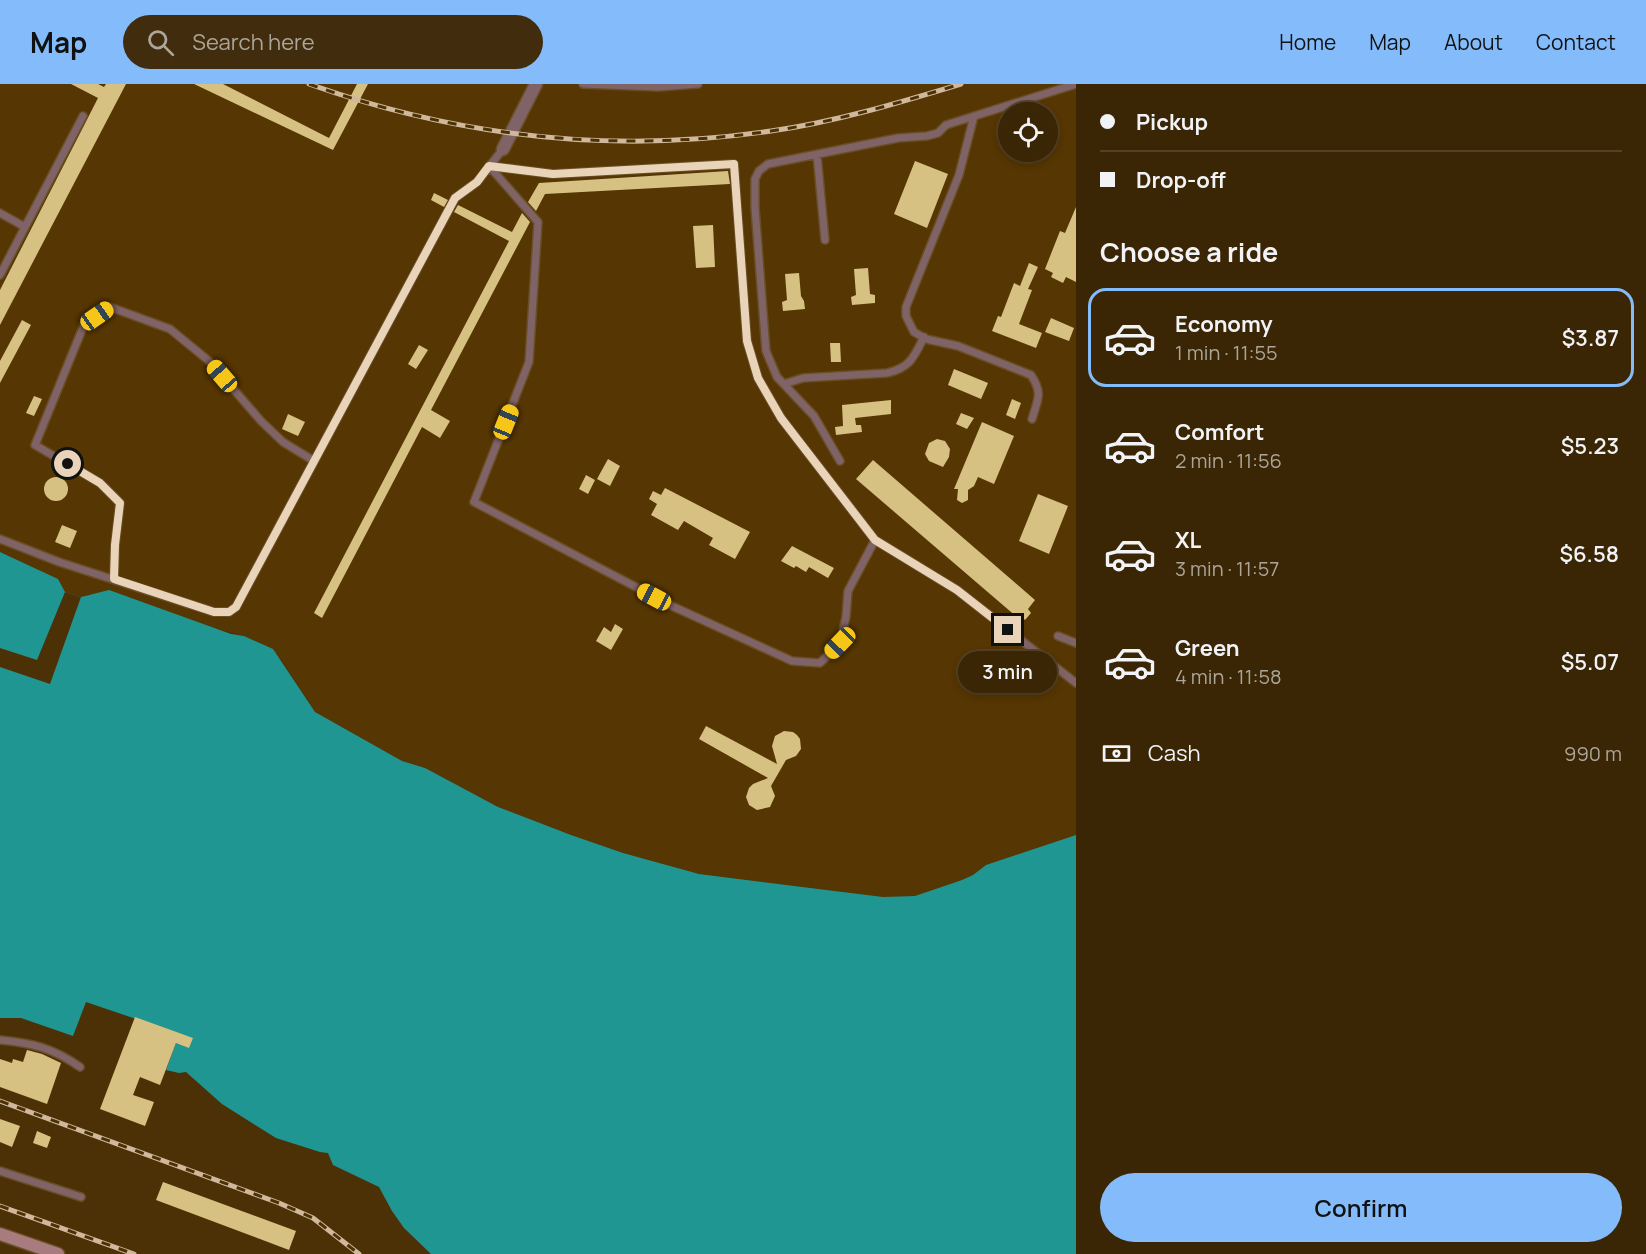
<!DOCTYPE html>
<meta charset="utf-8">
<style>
body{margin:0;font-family:Manrope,sans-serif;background:#412d0e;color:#f1f3f6;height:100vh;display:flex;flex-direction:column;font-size:22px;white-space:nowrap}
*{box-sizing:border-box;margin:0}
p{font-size:20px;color:#aba59a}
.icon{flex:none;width:33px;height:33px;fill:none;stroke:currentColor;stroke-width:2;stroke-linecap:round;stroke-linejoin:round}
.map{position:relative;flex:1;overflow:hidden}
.sheet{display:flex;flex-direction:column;background:#3a2504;width:570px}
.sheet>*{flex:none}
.hud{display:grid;align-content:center;height:132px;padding:0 24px;background:#3a2504}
.tools{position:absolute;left:998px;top:18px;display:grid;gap:12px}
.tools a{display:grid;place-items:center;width:60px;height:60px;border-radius:50%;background:#3a2504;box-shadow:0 3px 9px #0003,0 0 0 2px #544226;font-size:30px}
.end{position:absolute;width:27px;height:27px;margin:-14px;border:8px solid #e9d3b9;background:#111;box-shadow:0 0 0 3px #111}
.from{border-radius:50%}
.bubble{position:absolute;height:42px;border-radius:21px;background:#3a2504;box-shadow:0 3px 9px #0003,0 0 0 2px #544226;font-size:20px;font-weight:600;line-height:42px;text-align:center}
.car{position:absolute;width:18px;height:36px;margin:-18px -9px;border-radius:8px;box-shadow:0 0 4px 2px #0007;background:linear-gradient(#f5c518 24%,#345 0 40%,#f5c518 0 76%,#345 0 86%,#f5c518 0)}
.hud b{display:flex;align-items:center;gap:21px;height:57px;font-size:22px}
.hud b+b{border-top:2px solid #544226}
.hud i{width:15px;height:15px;background:#f1f3f6}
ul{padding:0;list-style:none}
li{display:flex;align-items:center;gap:18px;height:99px;margin:0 12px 9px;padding:0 12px;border:3px solid transparent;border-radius:18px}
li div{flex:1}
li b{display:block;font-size:22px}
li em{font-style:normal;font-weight:600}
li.selected{border-color:#84bcfb}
li>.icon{width:54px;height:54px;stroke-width:1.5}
h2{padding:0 24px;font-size:27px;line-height:72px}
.pay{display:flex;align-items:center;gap:15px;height:66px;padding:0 24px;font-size:22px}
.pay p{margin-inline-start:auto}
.primary-button{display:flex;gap:12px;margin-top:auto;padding:12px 24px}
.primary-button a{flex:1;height:69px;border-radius:36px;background:#84bcfb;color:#111;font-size:24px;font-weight:600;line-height:69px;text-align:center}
header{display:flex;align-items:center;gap:36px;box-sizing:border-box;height:84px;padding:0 30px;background:#84bcfb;color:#111}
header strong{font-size:28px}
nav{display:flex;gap:33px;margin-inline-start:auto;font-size:21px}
.search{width:420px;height:54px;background:#412d0e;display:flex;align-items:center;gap:15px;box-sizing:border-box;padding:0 21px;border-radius:33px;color:#aba59a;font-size:22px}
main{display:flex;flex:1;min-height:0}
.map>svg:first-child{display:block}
.built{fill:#563602;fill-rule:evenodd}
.water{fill:#209693}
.pier{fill:#4d3106}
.building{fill:#d6c182}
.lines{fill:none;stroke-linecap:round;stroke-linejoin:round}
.service-casing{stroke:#694e26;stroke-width:10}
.minor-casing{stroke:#694e26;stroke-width:15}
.secondary-casing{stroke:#694e26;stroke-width:15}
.service{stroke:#806366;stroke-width:7}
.minor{stroke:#806366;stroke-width:12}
.secondary{stroke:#a87b7f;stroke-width:12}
.rail-casing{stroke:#cfb89c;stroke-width:5}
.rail{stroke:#4d3106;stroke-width:3;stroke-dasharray:9;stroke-linecap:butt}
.route{stroke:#e9d3b9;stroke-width:8}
</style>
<header>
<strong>Map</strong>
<div class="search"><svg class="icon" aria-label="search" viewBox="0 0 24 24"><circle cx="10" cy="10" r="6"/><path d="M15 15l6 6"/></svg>Search here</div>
<nav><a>Home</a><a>Map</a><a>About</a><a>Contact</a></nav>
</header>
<main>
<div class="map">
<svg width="1076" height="1170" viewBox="0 0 1076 1170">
<rect width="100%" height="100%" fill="#4d3106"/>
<path class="built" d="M0,0h1076v751l-90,30 -13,10 -11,5 -47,16 -32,1 -184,-23 -76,-21 -52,-18 -73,-28 -73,-38 -23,-8 -87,-49 -34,-53 -37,-23 -155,-42 -8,3 -16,-5 -7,-13 -58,-27zM1008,28h39v40h-39z"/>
<path class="water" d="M0,468l58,27 7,13 16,5 28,-7 122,44 13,2 29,13 42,63 87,49 23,7 73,39 73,28 52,18 76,21 184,23 32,-1 47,-16 11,-5 13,-10 90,-30v419h-645l-27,-26 -12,-17 -13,-24 -46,-22 -5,-12 -8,-1 -44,-14 -54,-34 -36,-32 -7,1 -13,-3 10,-27 16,-5 -106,-36 -13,34 -52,-18h-21z"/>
<path class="pier" d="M65,508l16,5 -31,87 -50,-17v-19l37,12z"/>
<path class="building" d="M71,0h27l6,3 2,-3h20l-126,241v-35l98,-192z
M194,0h29l106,54 28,-54h11l-35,66z
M915,77l33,13 -21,54 -33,-14z
M728,87l2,13 -185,10 -9,17 -8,-9 11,-19z
M434,109l14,7 -4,7 -13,-7z
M458,121l54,27 10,-19 8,9 -99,188 19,11 -10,17 -18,-11 -100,191 -8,-5 195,-372 -55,-29z
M1076,123v75l-10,-5 -3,6 -12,-6 2,-4 -8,-4 15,-38 5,2z
M713,141l2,42 -19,1 -3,-42z
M1029,179l9,4 -10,22 4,1 -13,34 23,9 -6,15 -44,-17 6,-15 3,1 13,-34 6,3z
M868,184l2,26 5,1v8l-23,2 -1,-8 5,-2 -2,-26z
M799,189l2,23 3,5 1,8 -22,2 -1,-9 5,-2 -2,-26z
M1051,234l23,10 -5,13 -24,-9z
M22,236l9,5 -31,58v-22z
M830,259h10l1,19h-10z
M419,261l9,5 -12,19 -8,-5z
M954,285l34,14 -7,16 -33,-14z
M34,312l8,3 -8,17 -8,-3z
M1012,315l9,4 -6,16 -9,-4z
M891,316v14l-36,4 1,7h5l1,7 -26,3 -1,-8 8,-1 -1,-21z
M961,329l13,5 -7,11 -11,-5z
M288,330l17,8 -7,14 -16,-7z
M982,338l32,14 -20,48 -16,-7 -4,9 -6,4v10l-6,3 -5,-3 1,-11h-4z
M937,355l8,2 5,8 -1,8 -6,10 -14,-6 -4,-7 4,-11z
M608,375l12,7 -10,20 -13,-7z
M873,376l162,140 -7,9 3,4 -6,7 -4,-4 -3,2 -162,-139z
M586,391l9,5 -7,14 -9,-5z
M44 405a12 12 0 1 1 24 0a12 12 0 1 1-24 0Z
M665,404l85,44 -15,27 -26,-14 4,-7 -29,-17 -6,9 -27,-15 6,-11 -8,-5 4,-8 8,4z
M1038,410l30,12 -19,48 -30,-13z
M62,441l15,6 -7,17 -15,-6z
M792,462l42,22 -6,10 -19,-11 -3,5 -10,-6 -2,2 -13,-7z
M615,540l8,5 -12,21 -15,-9 8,-14 7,5z
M706,642l71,38 -5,-18 3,-10 9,-5 9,1 4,3 3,4 1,10 -5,7 -10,4 -15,26 4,10 -5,11 -13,3 -8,-5 -3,-8 3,-9 4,-4 15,-6 -69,-39z
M135,933l58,21 -4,10 -13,-5 -16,42 -20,-8 -7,18 21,7 -9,24 -45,-17z
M27,966l15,4 19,9 -14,41 -47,-17v-28l12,4 1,-4 10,3z
M0,1035l20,7 -8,21 -12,-5z
M37,1047l14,6 -4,11 -14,-5z
M163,1098l133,49 -7,19 -133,-50z"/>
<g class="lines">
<defs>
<path id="service" d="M583,0l75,3 40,-3
M974,32l-15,59 -53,132v9l8,16 12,7 32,7 73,29c12,18 7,24 1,44
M817,71l8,85
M734,80l13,177 11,37 23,40 94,122 -27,51 -2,26 -6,26 -20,20 -28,-2 -118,-54 -200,-105 55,-140 9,-140 -49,-56 64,8z
M0,129l25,14
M0,191l83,-159
M784,300l19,-6 84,-5c23,-5 27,-16 37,-36
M840,377l-26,-45 -37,-39 -11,-26 -11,-143v-29l4,-8 9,-7 130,-26 29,-2 11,-3 8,-8 130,-41
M0,455l59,23 155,50h15l7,-5 219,-409 22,-16 26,-33
M875,456l82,50 119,93
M114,495l1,-34 5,-42 -20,-20 -65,-38 49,-120 26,-18 60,22 39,32 52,60 22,21 31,19
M1058,552l18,7
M0,956c32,3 53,8 80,27
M0,1087l81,26"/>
<path id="minor" d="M503,65l33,-65"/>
<path id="secondary" d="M0,1150l58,20"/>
</defs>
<use href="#service" class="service-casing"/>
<use href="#minor" class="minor-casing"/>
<use href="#secondary" class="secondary-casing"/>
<use href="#service" class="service"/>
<use href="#minor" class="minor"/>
<use href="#secondary" class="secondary"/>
<defs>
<path id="rail" d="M309,0c149,53 305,70 462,47 64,-9 127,-28 190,-47
M0,1017l279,102 34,15 46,36
M0,1122l134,48"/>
</defs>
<use href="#rail" class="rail-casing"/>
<use href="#rail" class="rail"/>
</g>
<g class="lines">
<path class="route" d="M68,380l32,19 20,20 -5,42 -1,34 100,33h15l7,-5 219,-409 22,-16 12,-16 64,8 181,-10 13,177 11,37 23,40 94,122 82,50 51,40"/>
</g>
</svg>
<div class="tools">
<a><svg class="icon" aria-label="locate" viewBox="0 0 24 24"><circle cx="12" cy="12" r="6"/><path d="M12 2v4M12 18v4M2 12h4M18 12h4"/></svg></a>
</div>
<i class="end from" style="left:68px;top:380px"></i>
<i class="end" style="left:1008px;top:546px"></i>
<div class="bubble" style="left:958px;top:567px;width:99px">3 min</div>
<i class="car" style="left:97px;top:232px;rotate:55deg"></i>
<i class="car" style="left:222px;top:292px;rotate:319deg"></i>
<i class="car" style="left:506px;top:338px;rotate:22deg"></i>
<i class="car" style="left:654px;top:513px;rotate:298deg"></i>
<i class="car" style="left:840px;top:559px;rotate:224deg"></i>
</div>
<section class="sheet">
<div class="hud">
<b><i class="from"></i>Pickup</b>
<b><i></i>Drop-off</b>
</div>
<h2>Choose a ride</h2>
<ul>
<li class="selected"><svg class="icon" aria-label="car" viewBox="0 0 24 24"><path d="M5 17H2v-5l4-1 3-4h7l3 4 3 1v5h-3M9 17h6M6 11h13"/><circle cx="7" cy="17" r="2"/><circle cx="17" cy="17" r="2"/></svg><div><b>Economy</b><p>1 min · 11:55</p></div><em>$3.87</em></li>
<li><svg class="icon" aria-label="car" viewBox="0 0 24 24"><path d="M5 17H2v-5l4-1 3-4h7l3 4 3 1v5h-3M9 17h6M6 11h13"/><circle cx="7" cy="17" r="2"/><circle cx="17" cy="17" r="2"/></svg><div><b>Comfort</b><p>2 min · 11:56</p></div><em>$5.23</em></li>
<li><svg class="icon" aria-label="car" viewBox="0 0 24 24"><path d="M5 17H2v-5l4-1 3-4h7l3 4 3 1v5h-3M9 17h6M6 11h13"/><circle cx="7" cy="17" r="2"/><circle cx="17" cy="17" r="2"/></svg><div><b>XL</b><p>3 min · 11:57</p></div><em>$6.58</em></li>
<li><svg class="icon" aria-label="car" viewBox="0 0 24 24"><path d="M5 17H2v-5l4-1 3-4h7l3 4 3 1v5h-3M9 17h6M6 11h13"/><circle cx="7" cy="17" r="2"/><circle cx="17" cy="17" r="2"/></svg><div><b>Green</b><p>4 min · 11:58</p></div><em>$5.07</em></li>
</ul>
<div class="pay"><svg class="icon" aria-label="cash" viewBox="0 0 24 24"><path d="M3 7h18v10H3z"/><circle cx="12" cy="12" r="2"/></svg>Cash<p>990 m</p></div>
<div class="primary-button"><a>Confirm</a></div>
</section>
</main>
